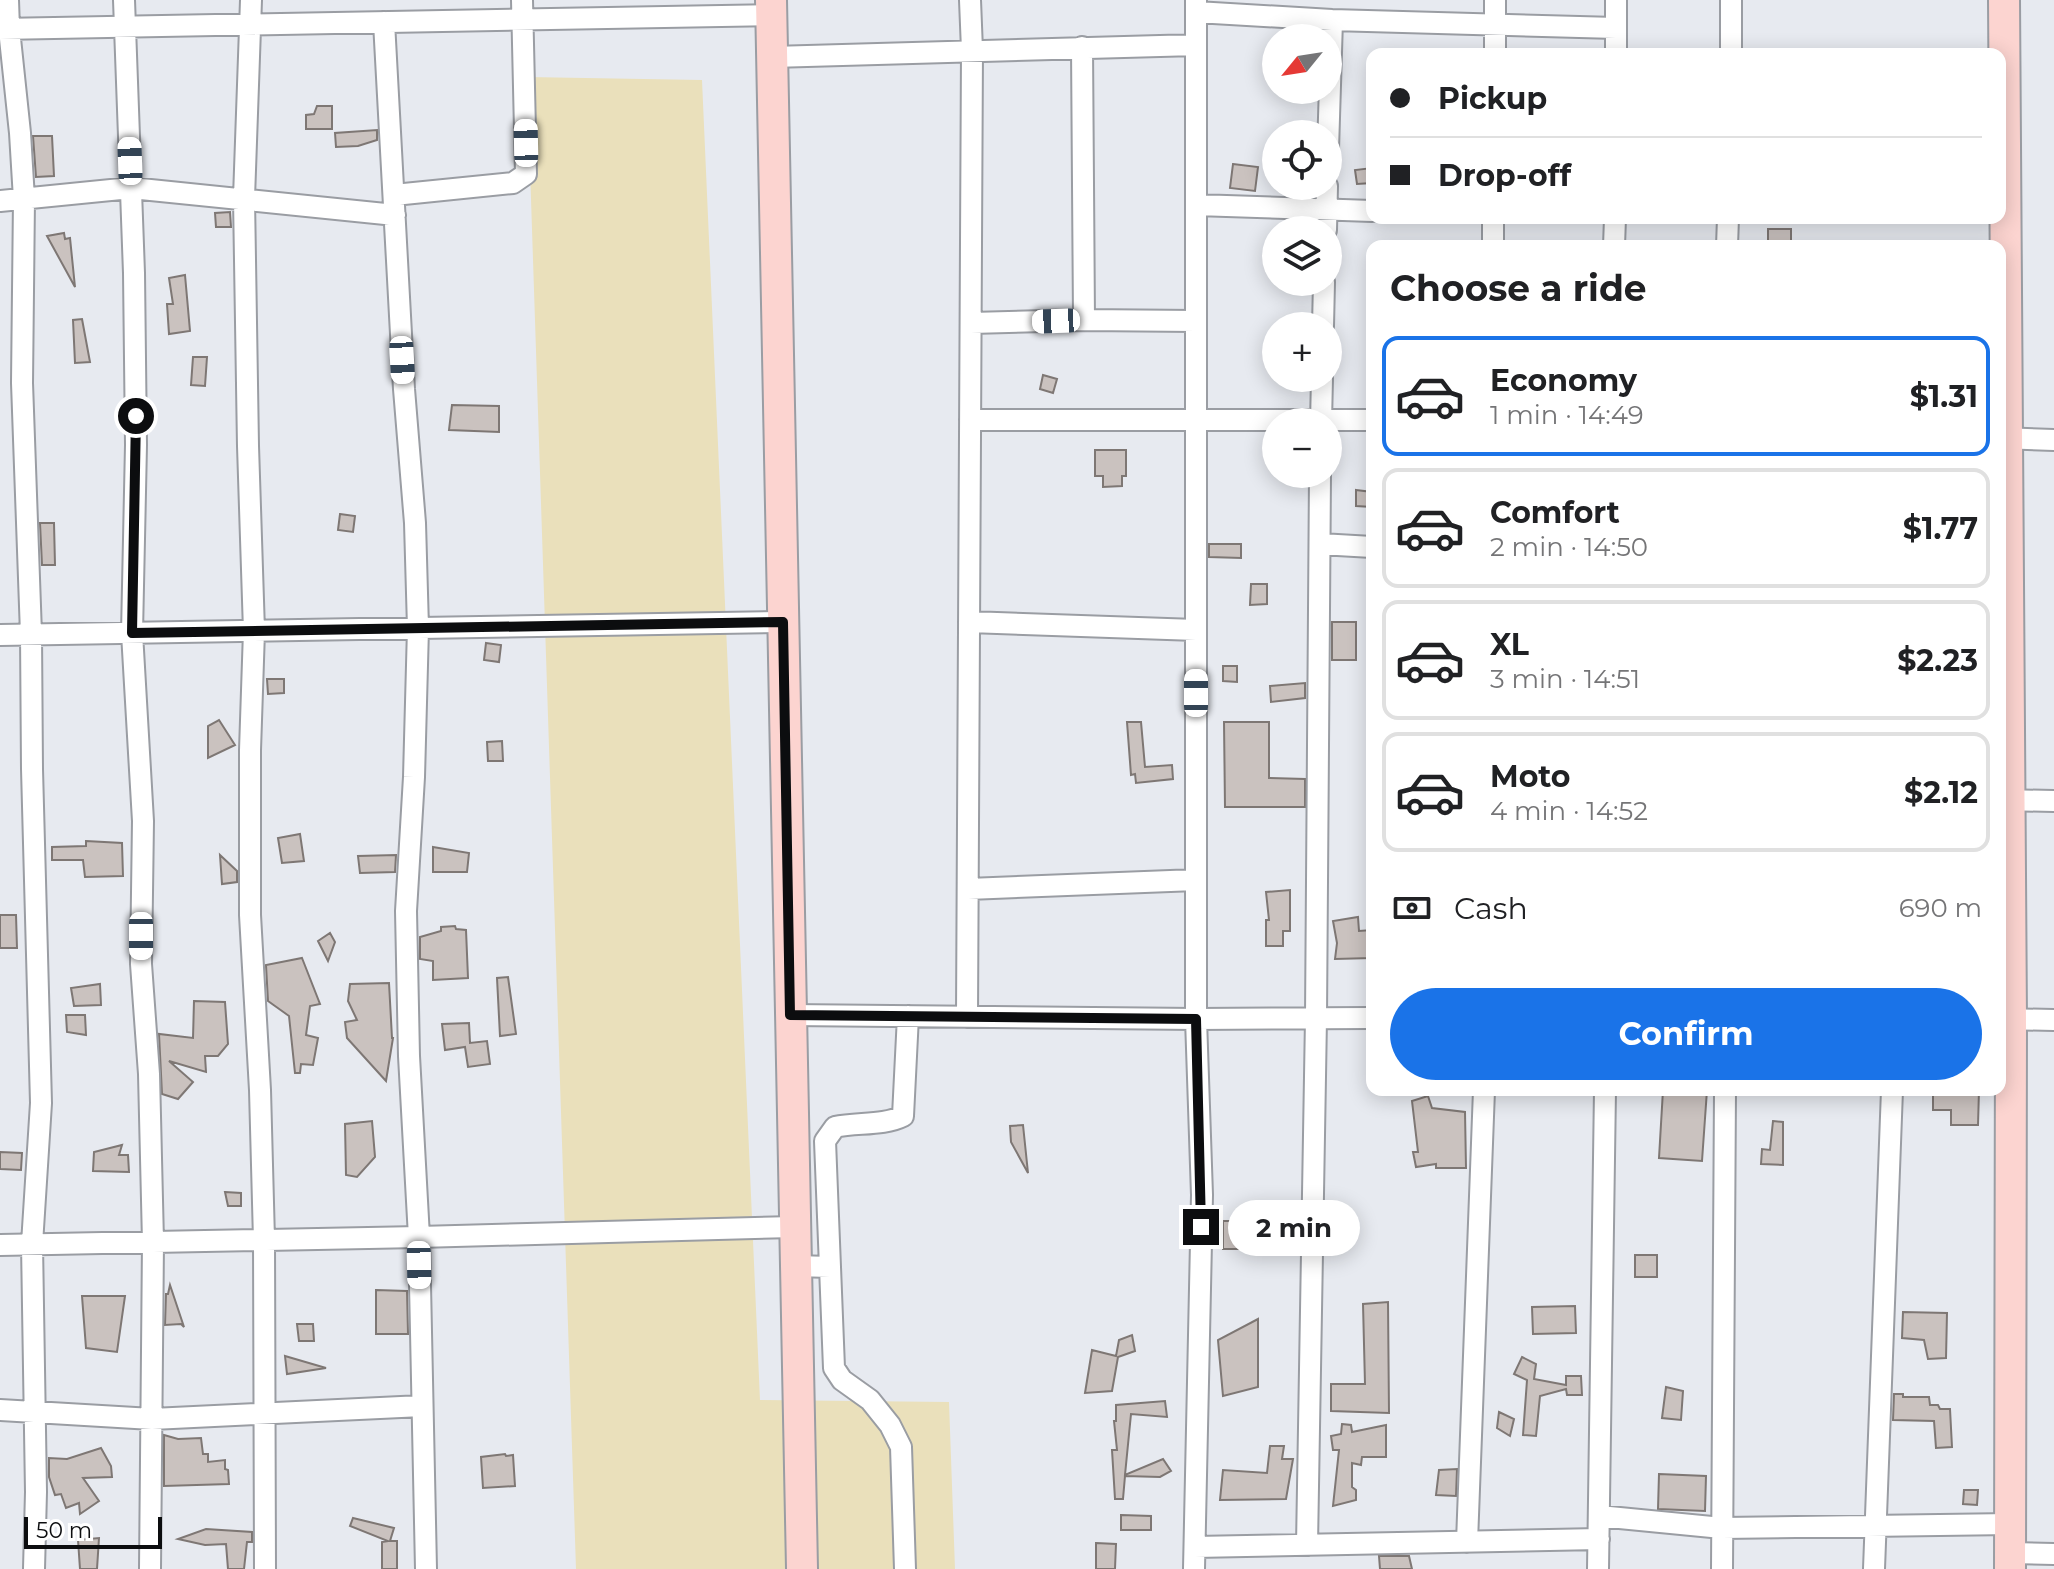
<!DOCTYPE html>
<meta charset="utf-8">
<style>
body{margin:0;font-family:Montserrat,sans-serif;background:#f2f2f2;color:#202124;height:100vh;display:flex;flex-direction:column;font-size:30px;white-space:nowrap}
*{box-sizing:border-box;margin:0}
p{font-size:26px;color:#757577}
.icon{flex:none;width:44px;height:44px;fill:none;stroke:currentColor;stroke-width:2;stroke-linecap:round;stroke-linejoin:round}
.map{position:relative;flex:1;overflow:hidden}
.details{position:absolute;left:1366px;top:240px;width:640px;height:856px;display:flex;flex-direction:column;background:#fff;border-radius:16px;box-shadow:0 4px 20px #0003}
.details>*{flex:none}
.top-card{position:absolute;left:1366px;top:48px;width:640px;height:176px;border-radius:16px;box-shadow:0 4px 20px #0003;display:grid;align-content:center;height:176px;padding:0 24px;background:#fff}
.needle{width:52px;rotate:240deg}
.controls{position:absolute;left:1262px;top:24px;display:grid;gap:16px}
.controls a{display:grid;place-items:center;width:80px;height:80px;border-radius:50%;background:#fff;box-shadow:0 4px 20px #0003;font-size:40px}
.scale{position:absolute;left:24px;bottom:20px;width:138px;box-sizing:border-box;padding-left:8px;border:4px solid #0c0d0f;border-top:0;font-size:22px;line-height:28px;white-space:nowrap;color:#0c0d0f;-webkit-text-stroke:6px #fff;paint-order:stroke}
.end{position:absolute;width:36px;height:36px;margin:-18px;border:10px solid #0c0d0f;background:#fff;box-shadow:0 0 0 4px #fff}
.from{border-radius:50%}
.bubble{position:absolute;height:56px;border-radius:28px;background:#fff;box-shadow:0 4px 20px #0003;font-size:26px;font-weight:700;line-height:56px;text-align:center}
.car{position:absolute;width:24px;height:48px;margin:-24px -12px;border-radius:10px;box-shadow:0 0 6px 2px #0007;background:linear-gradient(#fff 24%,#345 0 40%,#fff 0 76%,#345 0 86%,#fff 0)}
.top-card b{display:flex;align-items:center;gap:28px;height:76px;font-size:30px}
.top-card b+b{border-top:2px solid #e0e0e0}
.top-card i{width:20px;height:20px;background:#202124}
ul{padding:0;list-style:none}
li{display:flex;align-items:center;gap:24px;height:120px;margin:0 16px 12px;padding:0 8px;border:4px solid #e0e0e0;border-radius:16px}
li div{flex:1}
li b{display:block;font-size:30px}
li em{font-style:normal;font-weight:700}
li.on{border-color:#1a73e8}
li>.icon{width:72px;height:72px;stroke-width:1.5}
h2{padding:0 24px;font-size:36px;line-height:96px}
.pay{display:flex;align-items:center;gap:20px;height:88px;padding:0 24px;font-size:30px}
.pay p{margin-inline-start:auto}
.cta{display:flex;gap:16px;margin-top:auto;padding:16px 24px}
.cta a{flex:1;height:92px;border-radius:48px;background:#1a73e8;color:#fff;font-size:32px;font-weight:700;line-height:92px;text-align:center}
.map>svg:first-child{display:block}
.sand{fill:#eae0bb}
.building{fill:#cac2bf;stroke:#7e7774;stroke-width:2}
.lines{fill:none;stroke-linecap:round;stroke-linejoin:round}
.street-casing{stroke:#9a9da3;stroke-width:24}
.secondary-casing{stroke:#9a9da3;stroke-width:34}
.street{stroke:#fff;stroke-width:20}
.secondary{stroke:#fcd4d0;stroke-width:30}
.route{stroke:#0c0d0f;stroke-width:10}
</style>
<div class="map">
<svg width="2054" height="1569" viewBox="0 0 2054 1569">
<rect width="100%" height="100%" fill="#e7eaf0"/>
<path class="sand" d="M527,77l175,3 58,1320 189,2 6,167h-379z"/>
<path class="building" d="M317,106h15v23h-26v-14l8,-1z
M377,130v10l-19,6 -22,1 -1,-14z
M33,136h19l2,40 -18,1z
M1233,164l25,3 -3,24 -25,-3z
M1372,168v15l-15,1 -2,-14z
M230,212l1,15h-15l-1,-14z
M1768,229h23v17h-23z
M64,233l1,6 5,-1 5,49 -28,-51z
M185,275l5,56 -21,3 -2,-30h6l-4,-26z
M82,319l8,43 -15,1 -2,-43z
M193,357h14l-2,29 -14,-1z
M1043,375l14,4 -4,14 -13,-4z
M452,405l47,1v26l-50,-2z
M1095,450h31v26h-4v10l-19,1v-11h-8z
M1356,490l16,2v15l-16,-1z
M340,514l15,2 -2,16 -15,-2z
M40,523h14l1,42h-13z
M1209,544h32v14l-32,-1z
M1251,584h16v20l-17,1z
M1332,622h24v38h-24z
M486,643l15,2 -2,17 -15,-2z
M1223,666h14v16l-14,-1z
M267,679h17v14l-16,1z
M1305,683v15l-34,4 -1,-16z
M219,720l16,25 -27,13v-32z
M1127,722h14l4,45 27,-2 1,14 -37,4 -1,-9 -4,1z
M1224,722h45v56l36,1v28h-80z
M502,741l1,20h-15l-1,-19z
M300,834l4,27 -22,2 -4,-25z
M86,841l36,2 1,33 -38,1 -2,-17h-31v-13l34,-1z
M433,847l36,6 -2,19h-34z
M220,855l17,16v11l-15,2z
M396,855l-1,17 -35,1 -2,-17z
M1290,890v41h-7v15h-17v-26h3l-3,-28z
M0,915h16l1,33h-17z
M1358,917l1,14 13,-1v28l-37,1 2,-16 -4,-22z
M455,926l1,3 10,1 2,48 -35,2v-19l-13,-2v-22l21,-6v-4z
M330,933l5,9 -7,19 -10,-20z
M302,958l18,46 -10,2 -4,29 12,3 -5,27 -12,-1 -1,9h-5l-6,-57 -21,-15 -2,-36z
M508,977l8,57 -16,2 -3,-58z
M389,983l3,55h1l-7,43 -39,-43 -2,-16 12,-2 -9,-19 2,-17z
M100,984l1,21 -27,1 -3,-18z
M194,1001l31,1 3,42 -10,12h-13l1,16 -37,-11 24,21 -15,17 -16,-5 -3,-60 34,4z
M66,1015h19l1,20 -19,-3z
M469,1023l1,20 17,-2 3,23 -22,3 -3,-20 -20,3 -3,-26z
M1663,1090h44l-5,71 -43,-3z
M1933,1090h46l-1,35h-27v-15h-18z
M1428,1096l4,12 33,4 1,56h-30v-4l-20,3 -3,-15h5l-6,-51z
M372,1121l3,36 -18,20 -11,-2 -1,-51z
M1773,1121l10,1v43l-22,-1 1,-15 8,1z
M1023,1125l5,48 -17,-31 -1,-16z
M122,1145l-3,10h9l1,17 -36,-1 1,-19z
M0,1152l22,1 -1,17 -21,-1z
M225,1192l16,1v13h-13z
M1223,1221h16v28h-16z
M1635,1255h22v22h-22z
M170,1285l14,42 -3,-3 -16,1 1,-31h2z
M376,1290l31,1 1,43h-32z
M82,1296h43l-8,56 -31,-4z
M1388,1302l1,111 -58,-2v-27h34l-2,-80z
M1575,1306l1,27 -43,1 -1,-27z
M1903,1312l44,1 -1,45 -18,1 -4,-19 -22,-2z
M1258,1319v68l-35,9 -5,-56z
M297,1324h16l1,17h-15z
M1132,1335l3,16 -17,6 -6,34 -27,2 7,-43 24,6 3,-16z
M285,1356l41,12 -39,6z
M1522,1357l14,7 -2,15 32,6v-9h15l1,19h-15l-1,-6 -26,7 -4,40 -13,-1 4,-55 -13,-6z
M1666,1387l17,4 -2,29 -19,-2z
M1894,1394h9v3h26l1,8h8l2,4h10l2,38 -16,1 -2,-27 -41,-1z
M1165,1401l2,16 -36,-3 -6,61 38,-16 8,12 -11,6 -35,-1 -2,23h-8l-3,-49h5l-3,-29h2v-16z
M1499,1412l15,7 -4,17 -13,-8z
M1342,1424l9,1 1,7 34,-7v32h-24l-1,8 -9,-2v24l4,3v10l-23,6 6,-56h-6l-2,-14 10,-2z
M164,1435l14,4 23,-1 2,16h5v8l17,-2v9l3,1 1,14 -65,2z
M1270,1446h14l-2,13h11l-7,40 -66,1 3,-30 44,3z
M101,1448l10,18 1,11 -29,1 16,23 -19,13 -1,-11 -13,5 -5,-14 -6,1 -6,-18v-19l18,1z
M505,1454l1,2 7,-1 2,31 -32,2 -2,-31z
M1457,1469l-1,27 -20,-1 3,-25z
M1659,1474l47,2 -1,35 -47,-2z
M1964,1490h14l-1,15 -14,-1z
M1121,1515l30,1v14h-30z
M353,1518l41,10 -4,13h7v28h-15v-27l6,-1 -38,-15z
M206,1529l46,3v10h-5l-3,27h-16l-2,-25 -21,1 -27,-6z
M99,1538l-2,31h-17l-2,-29z
M1096,1543l20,1 -1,25h-19z
M1379,1556h30l3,13h-32z"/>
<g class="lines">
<defs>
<path id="street" d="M8,0l1,29 11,104 4,66 -2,184 9,251 1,135 9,334 -9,141 4,248 -2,77
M124,0l10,273 2,172 -4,188 11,188 -2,143 8,110 4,168 -3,327
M251,0l-7,198 4,248 6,185 -4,119v165l10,175 4,150 1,329
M1731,0v54
M1196,12l136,8 284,8
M384,22l20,367 11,134 3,105 -4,149 -8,134 3,145 10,181 7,332
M0,29l771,-14
M1082,47l2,273
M1495,54v-54
M1616,54v-54
M772,57l424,-12
M1328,150l4,-130
M394,195l119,-12 13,-9 -4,-174
M0,201l131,-13 264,27
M1196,205l176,6
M1326,230l1,-44
M1493,246v-28
M1614,246l1,-28
M1727,246l1,-28
M971,323l113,-3 112,1
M1323,326l1,-44
M970,420h402
M1321,422l1,-44
M2000,438l54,2
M1320,544l52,3
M969,622l227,8
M0,635l783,-13
M2000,800l54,1
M968,889l228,-9
M790,1015l406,4 176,-1
M967,1017l5,-967 -2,-50
M2000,1019l54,1
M0,1245l419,-8 375,-10
M796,1266l34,1 4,101 8,12 28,20 20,25 11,22 4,122
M830,1267l-5,-126 10,-14c22,-5 48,-1 68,-11l5,-100
M0,1410l152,9 270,-13
M1599,1516l123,12 289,-4
M1467,1542l17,-452
M1307,1545l9,-527 4,-544
M1195,1547l404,-8
M2010,1553l44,1
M1194,1569l8,-374 -6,-176v-1019
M1598,1569l7,-479
M1722,1569l3,-479
M1874,1569l18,-479"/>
<path id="secondary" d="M771,0l31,1569
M2004,0l7,1020 -1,549"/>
</defs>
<use href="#street" class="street-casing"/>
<use href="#secondary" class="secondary-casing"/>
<use href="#street" class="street"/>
<use href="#secondary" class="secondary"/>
</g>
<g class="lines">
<path class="route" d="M136,416l-4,217 651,-11 7,393 406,4 5,208"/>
</g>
</svg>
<div class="controls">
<a><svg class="needle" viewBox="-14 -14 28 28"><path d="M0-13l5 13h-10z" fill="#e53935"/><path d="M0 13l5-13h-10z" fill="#757577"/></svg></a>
<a><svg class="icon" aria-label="locate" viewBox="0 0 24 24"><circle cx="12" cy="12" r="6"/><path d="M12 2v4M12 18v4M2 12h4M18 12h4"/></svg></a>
<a><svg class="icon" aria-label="layers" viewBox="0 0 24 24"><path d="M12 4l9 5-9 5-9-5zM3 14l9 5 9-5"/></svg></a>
<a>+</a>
<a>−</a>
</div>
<div class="scale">50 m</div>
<i class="end from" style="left:136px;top:416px"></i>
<i class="end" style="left:1201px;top:1227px"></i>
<div class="bubble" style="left:1228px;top:1200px;width:132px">2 min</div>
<i class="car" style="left:526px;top:143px;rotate:359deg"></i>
<i class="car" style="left:130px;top:161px;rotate:358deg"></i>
<i class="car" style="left:1056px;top:321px;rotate:268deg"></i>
<i class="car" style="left:402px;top:360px;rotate:177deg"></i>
<i class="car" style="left:1196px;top:693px;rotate:0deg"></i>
<i class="car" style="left:141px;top:936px;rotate:180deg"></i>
<i class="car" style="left:419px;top:1265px;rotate:179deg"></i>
<div class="top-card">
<b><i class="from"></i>Pickup</b>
<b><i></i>Drop-off</b>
</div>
<section class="details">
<h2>Choose a ride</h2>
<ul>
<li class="on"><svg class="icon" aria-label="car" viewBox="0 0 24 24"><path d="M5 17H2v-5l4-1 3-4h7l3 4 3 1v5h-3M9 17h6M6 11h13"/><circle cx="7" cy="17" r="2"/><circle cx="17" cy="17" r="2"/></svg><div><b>Economy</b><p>1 min · 14:49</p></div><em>$1.31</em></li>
<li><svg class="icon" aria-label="car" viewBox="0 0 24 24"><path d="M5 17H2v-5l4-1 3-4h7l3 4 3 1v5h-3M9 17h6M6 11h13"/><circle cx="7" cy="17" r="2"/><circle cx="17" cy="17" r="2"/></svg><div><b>Comfort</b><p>2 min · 14:50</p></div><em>$1.77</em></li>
<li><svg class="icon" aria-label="car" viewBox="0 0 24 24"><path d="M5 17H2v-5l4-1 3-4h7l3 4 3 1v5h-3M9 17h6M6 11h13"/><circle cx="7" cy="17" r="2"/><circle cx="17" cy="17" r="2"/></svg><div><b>XL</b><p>3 min · 14:51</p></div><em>$2.23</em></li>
<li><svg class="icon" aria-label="car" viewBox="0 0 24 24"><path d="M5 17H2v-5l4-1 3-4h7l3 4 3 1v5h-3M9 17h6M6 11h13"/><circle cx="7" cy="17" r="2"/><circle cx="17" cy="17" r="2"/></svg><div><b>Moto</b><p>4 min · 14:52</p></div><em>$2.12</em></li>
</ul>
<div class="pay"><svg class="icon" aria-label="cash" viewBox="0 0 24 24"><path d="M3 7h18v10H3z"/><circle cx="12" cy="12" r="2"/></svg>Cash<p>690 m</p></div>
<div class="cta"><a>Confirm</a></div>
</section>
</div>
